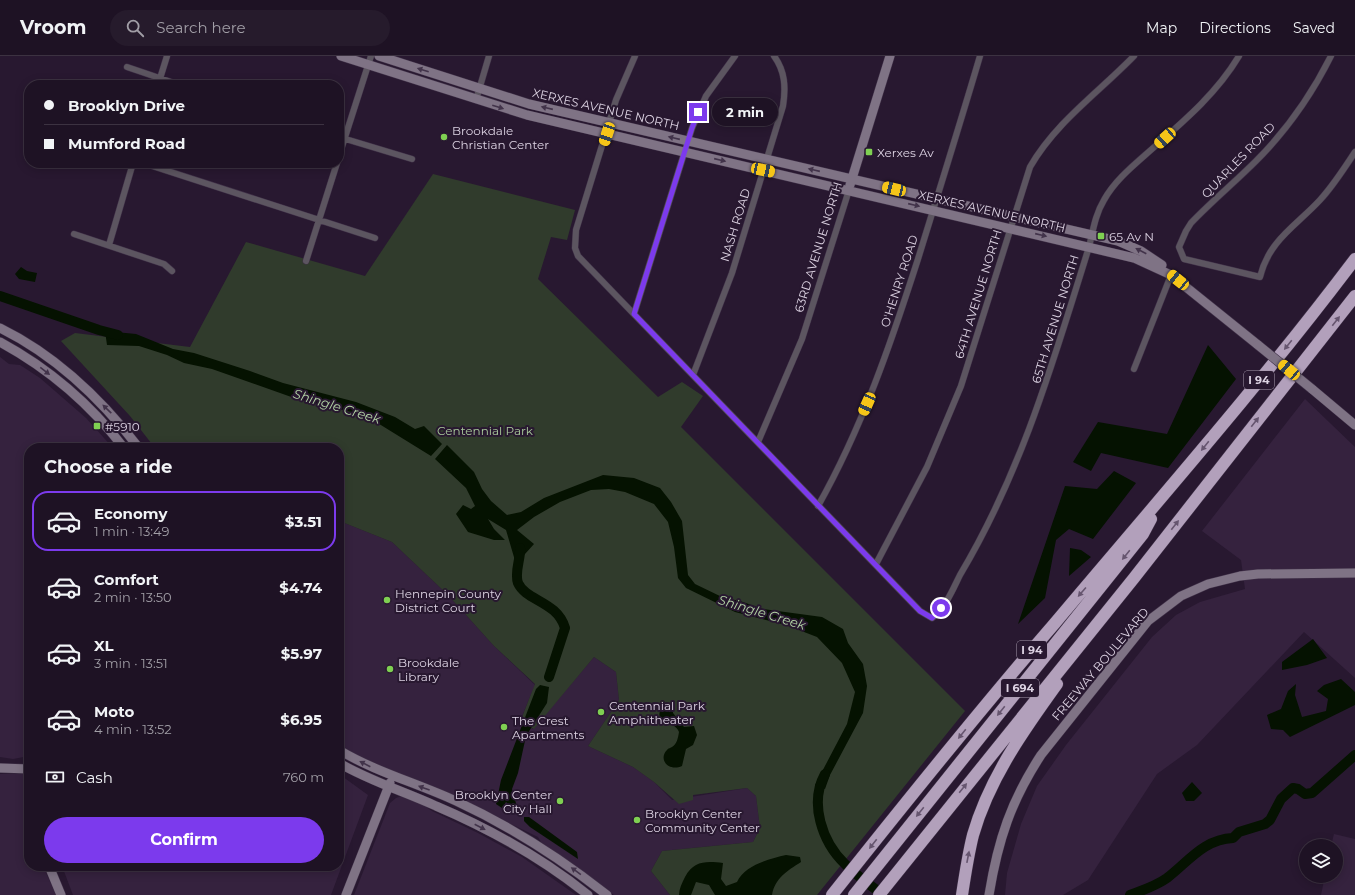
<!DOCTYPE html>
<meta charset="utf-8">
<style>
body{margin:0;font-family:Montserrat,sans-serif;background:#261b2c;color:#f1f3f6;height:100vh;display:flex;flex-direction:column;font-size:15px;white-space:nowrap}
*{box-sizing:border-box;margin:0}
p{font-size:13px;color:#a19ea6}
.icon{flex:none;width:22px;height:22px;fill:none;stroke:currentColor;stroke-width:2;stroke-linecap:round;stroke-linejoin:round}
.map{position:relative;flex:1;overflow:hidden}
.side{position:absolute;left:24px;top:387px;width:320px;height:428px;display:flex;flex-direction:column;background:#1e1224;border-radius:16px;box-shadow:0 2px 10px #0003,0 0 0 1px #3c3241}
.side>*{flex:none}
.guide{position:absolute;left:24px;top:24px;width:320px;height:88px;border-radius:16px;box-shadow:0 2px 10px #0003,0 0 0 1px #3c3241;display:grid;align-content:center;height:88px;padding:0 20px;background:#1e1224}
.controls{position:absolute;left:1299px;top:783px;display:grid;gap:8px}
.controls a{display:grid;place-items:center;width:44px;height:44px;border-radius:50%;background:#1e1224;box-shadow:0 2px 10px #0003,0 0 0 1px #3c3241;font-size:20px}
.end{position:absolute;width:18px;height:18px;margin:-9px;border:5px solid #7c3aed;background:#fff;box-shadow:0 0 0 2px #fff}
.from{border-radius:50%}
.bubble{position:absolute;height:28px;border-radius:14px;background:#1e1224;box-shadow:0 2px 10px #0003,0 0 0 1px #3c3241;font-size:13px;font-weight:700;line-height:28px;text-align:center}
.car{position:absolute;width:12px;height:24px;margin:-12px -6px;border-radius:5px;box-shadow:0 0 3px 1px #0007;background:linear-gradient(#f5c518 24%,#345 0 40%,#f5c518 0 76%,#345 0 86%,#f5c518 0)}
.guide b{display:flex;align-items:center;gap:14px;height:38px;font-size:15px}
.guide b+b{border-top:1px solid #3c3241}
.guide i{width:10px;height:10px;background:#f1f3f6}
ul{padding:0;list-style:none}
li{display:flex;align-items:center;gap:12px;height:60px;margin:0 8px 6px;padding:0 12px;border:2px solid transparent;border-radius:16px}
li div{flex:1}
li b{display:block;font-size:15px}
li em{font-style:normal;font-weight:700}
li.on{border-color:#7c3aed}
li>.icon{width:36px;height:36px;stroke-width:1.5}
h2{padding:0 20px;font-size:18px;line-height:48px}
.pay{display:flex;align-items:center;gap:10px;height:44px;padding:0 20px;font-size:15px}
.pay p{margin-inline-start:auto}
.cta{display:flex;gap:8px;margin-top:auto;padding:8px 20px}
.cta a{flex:1;height:46px;border-radius:24px;background:#7c3aed;color:#fff;font-size:16px;font-weight:700;line-height:46px;text-align:center}
header{display:flex;align-items:center;gap:24px;box-sizing:border-box;height:56px;padding:0 20px;background:#1e1224;border-bottom:1px solid #3c3241}
header strong{font-size:19px}
nav{display:flex;gap:22px;margin-inline-start:auto;font-size:14px}
.search{width:280px;height:36px;background:#261b2c;display:flex;align-items:center;gap:10px;box-sizing:border-box;padding:0 14px;border-radius:22px;color:#a19ea6;font-size:15px}
.map>svg:first-child{display:block}
.built{fill:#35223e}
.green{fill:#303b2c}
.water{fill:#051201}
.lines{fill:none;stroke-linecap:round;stroke-linejoin:round}
.river{stroke:#051201;stroke-width:10}
.street-casing{stroke:#413249;stroke-width:7}
.secondary-casing{stroke:#413249;stroke-width:10}
.highway-casing{stroke:#413249;stroke-width:13}
.street{stroke:#5c5560;stroke-width:6}
.secondary{stroke:#7f7385;stroke-width:9}
.highway{stroke:#b2a0bb;stroke-width:12}
.secondary-bridge-casing{stroke:#413249;stroke-width:10;stroke-linecap:butt}
.secondary-bridge{stroke:#7f7385;stroke-width:9}
.oneway{fill:#42334a}
.oneway2{fill:#66556f}
.route{stroke:#7c3aed;stroke-width:5}
.poi-dot{fill:#7fd052;stroke:#281830;stroke-width:1.5}
.labels{text-anchor:middle;dominant-baseline:central;stroke-width:4;stroke-linejoin:round;paint-order:stroke}
.shield{fill:#281830;stroke:#a79bad;stroke-width:1}
.shield-label{font-size:11px;font-weight:bold;fill:#ddd3e3}
.street-label{font-size:12px;fill:#ddd3e3;stroke:#281830}
.poi-label{font-size:12px;fill:#ddd3e3;stroke:#281830;text-anchor:start}
.park-label{font-size:12px;fill:#a9ca9b;stroke:#281830}
.water-label{font-size:13px;font-style:italic;fill:#b3d4a5;stroke:#281830}
</style>
<header>
<strong>Vroom</strong>
<div class="search"><svg class="icon" aria-label="search" viewBox="0 0 24 24"><circle cx="10" cy="10" r="6"/><path d="M15 15l6 6"/></svg>Search here</div>
<nav><a>Map</a><a>Directions</a><a>Saved</a></nav>
</header>
<div class="map">
<svg width="1355" height="839" viewBox="0 0 1355 839">
<rect width="100%" height="100%" fill="#281830"/>
<path class="built" d="M0,301l9,7 11,1 20,13 46,40 27,30h-84v308l-16,3 -13,-2z
M1305,343l50,48v231l-51,-46 -107,113 -40,29 -69,106 -25,15h-58l2,-22 14,-49 16,-38 29,-41 86,-108 24,-22 24,-13 45,-13 -4,-29 -39,-29z
M342,466l50,20 56,53 46,51 41,39 -15,36 13,8 61,-72 22,15 3,28 -31,46 45,21 21,15 18,18 75,-12 9,8 4,32 -7,14 -91,9 -11,20 19,24h-56l-73,-53 -3,-5 -50,-24 -115,-47 -34,-22v-215z
M0,718h26l3,21v71h14l13,29h-56z
M339,718l29,21 -37,100h-258l-11,-29h277z
M402,740l17,6 13,9 46,22 44,24 54,38h-222l36,-92 6,-5z
M1334,778l21,5v56h-34l4,-19h11v-30h-5z"/>
<path class="green" d="M433,118l142,36 -8,30 -16,-3 -13,42 120,118 24,-15 21,14 -22,31 284,284 -148,184h-147l-19,-24 11,-20 91,-9 7,-14 -4,-32 -9,-8 -54,7v5l-14,4 -25,-22 -21,-15 -45,-21 31,-46 -3,-28 -22,-15 -60,72 -14,-7 15,-38 -41,-38 -46,-51 -56,-53 -50,-20 -3,7v-81h-184l-25,-32 -69,-75 14,-8 115,14 56,-105 119,34z"/>
<path class="water" d="M21,211l6,4 10,2 -2,9 -16,-3 -4,-5z
M105,275l31,3 37,15 21,4 56,18 33,12 73,19 39,15 20,12 9,-3 18,18 -11,12 -55,-34 -25,-10 -54,-13 -85,-30 -28,-6 -17,-8 -28,-9 -32,-1z
M1208,289l28,34 -68,89 -67,-15 -10,18 -18,-9 25,-40 69,12z
M447,389l27,27 8,17 9,12 16,14 14,-3 23,-14 59,-23 31,3 26,10 11,14 11,19 6,54 7,9 29,14 16,3 23,8 59,8 21,12 5,14 15,21 4,22 -4,27 -33,62 -5,14 -10,-4 32,-61 8,-32 -13,-29 -25,-26 -31,-12 -51,-13 -49,-24 -8,-10 -4,-31 -6,-25 -14,-18 -29,-12 -16,-3 -18,1 -31,12 -26,15 -17,13 17,14 -18,20 -10,-34 -18,-11 6,10 11,11h-11l-26,-8 -12,-18 7,-9 8,4 4,-3 -9,-18 -31,-29z
M1114,415l22,12 -43,56 -24,-10 -13,11 -11,58 -27,26 47,-138 32,3z
M1070,492l11,2 10,7 -22,19z
M1313,583l14,19 -20,7 -25,5v-8z
M1341,623l14,13v13l-65,32 -7,-7 -12,-1 -4,-14 14,-6 7,-18 8,-7 -1,11 7,22 24,-6 2,-12 -11,-8 7,-6z
M540,629l9,2 -2,16 -21,33 -8,37 -6,16 5,18 -3,3 -8,-8 -4,6 -6,-4 5,-24 35,-91z
M665,647l8,3v7l11,14 10,-1 3,9 -4,10 -7,4 -4,17c-14,6 -24,-7 -15,-16 1,-2 4,-2 5,-3 5,-3 6,-9 7,-15 -4,-13 -31,-7 -14,-29z
M1192,726l10,11 -8,8h-8l-4,-8z
M524,761h5l48,35 1,7 -48,-32 -6,-6z
M786,799l14,2 1,5c-14,9 -26,16 -29,33h-57l-6,-10 -13,-3 -5,13h-12c0,-6 3,-12 6,-18 9,-16 20,-16 38,-14l-2,16 5,7 11,-4c8,-17 32,-23 49,-27z"/>
<g class="lines">
<path class="river" d="M0,240l99,34 19,5
M520,492c1,11 -6,24 -2,35 8,18 39,18 47,45l-16,49
M825,718c-16,29 -3,68 20,90 11,11 25,21 38,31
M1130,839c13,-5 26,-9 37,-17 21,-16 37,-39 66,-40l6,-6 26,-8 5,-4 11,-21 12,-11 5,1 7,5 7,-1 43,-38"/>
<defs>
<path id="street" d="M635,0l-19,44 -40,130 -1,18 3,8 342,355 12,7c13,-9 21,-29 28,-43 62,-104 93,-213 129,-328 4,-16 6,-32 15,-47 11,-20 30,-35 48,-51 32,-28 65,-56 87,-93
M1331,0c-19,38 -45,75 -75,105 -21,21 -44,40 -65,62l-5,8 -7,16 5,12 76,18c9,-37 36,-51 60,-77 13,-14 24,-31 35,-48
M127,11l53,18
M158,29l9,-29
M476,44l13,-44
M339,81l73,22
M339,100l32,-100
M143,107l232,75
M74,178l90,30 8,7
M109,189l24,-82
M306,205l31,-98
M634,258l58,-186 14,-32 29,-40
M1134,313l37,-94
M693,319l39,-102 51,-167c3,-19 2,-35 -9,-50
M758,386l44,-103 47,-149
M818,450c44,-78 73,-163 100,-247 21,-68 42,-135 62,-203
M876,508l51,-97 34,-81 69,-219c26,-45 68,-74 104,-111"/>
<path id="secondary" d="M341,0l186,59 607,143 37,17 87,70
M379,0l150,48 589,137 23,10 21,14
M850,129l40,-129
M0,272c55,27 102,72 139,120
M0,286c48,26 91,63 124,106
M1312,333l43,36
M339,694c37,22 78,33 117,51 54,25 104,57 151,94
M339,707c31,18 64,28 97,43 54,23 106,52 152,89
M0,712l29,1
M49,810l12,29
M346,839l44,-112
M989,839c9,-55 22,-94 52,-140l107,-134 33,-25 27,-12 32,-8 18,-2 97,-1"/>
<path id="highway" d="M832,839c73,-92 146,-183 223,-272 101,-120 205,-238 300,-364
M854,839l289,-361 8,-15
M879,839l255,-317 221,-282
M962,839c3,-20 6,-40 11,-60 16,-56 50,-104 84,-151"/>
</defs>
<use href="#street" class="street-casing"/>
<use href="#secondary" class="secondary-casing"/>
<use href="#highway" class="highway-casing"/>
<use href="#street" class="street"/>
<use href="#secondary" class="secondary"/>
<use href="#highway" class="highway"/>
<defs>
<path id="secondary-bridge" d="M1258,289l54,44"/>
</defs>
<use href="#secondary-bridge" class="secondary-bridge-casing"/>
<use href="#secondary-bridge" class="secondary-bridge"/>
</g>
<defs><path id="oneway-solid" d="M-6-.8H1V-3.2L6.5 0L1 3.2V.8H-6Z"/></defs>
<g class="oneway">
<use href="#oneway-solid" transform="translate(423 14) rotate(-162)"/>
<use href="#oneway-solid" transform="translate(498 51) rotate(17)"/>
<use href="#oneway-solid" transform="translate(547 52) rotate(-167)"/>
<use href="#oneway-solid" transform="translate(674 82) rotate(-167)"/>
<use href="#oneway-solid" transform="translate(720 104) rotate(13)"/>
<use href="#oneway-solid" transform="translate(814 114) rotate(-167)"/>
<use href="#oneway-solid" transform="translate(914 149) rotate(13)"/>
<use href="#oneway-solid" transform="translate(1041 179) rotate(13)"/>
<use href="#oneway-solid" transform="translate(1141 195) rotate(-153)"/>
<use href="#oneway-solid" transform="translate(45 315) rotate(38)"/>
<use href="#oneway-solid" transform="translate(107 353) rotate(-136)"/>
<use href="#oneway-solid" transform="translate(365 708) rotate(-153)"/>
<use href="#oneway-solid" transform="translate(424 732) rotate(-160)"/>
<use href="#oneway-solid" transform="translate(480 771) rotate(27)"/>
<use href="#oneway-solid" transform="translate(576 815) rotate(-144)"/>
</g>
<g class="oneway2">
<use href="#oneway-solid" transform="translate(1336 265) rotate(-52)"/>
<use href="#oneway-solid" transform="translate(1288 289) rotate(129)"/>
<use href="#oneway-solid" transform="translate(1255 366) rotate(-52)"/>
<use href="#oneway-solid" transform="translate(1205 390) rotate(129)"/>
<use href="#oneway-solid" transform="translate(1175 469) rotate(-52)"/>
<use href="#oneway-solid" transform="translate(1126 499) rotate(129)"/>
<use href="#oneway-solid" transform="translate(1082 536) rotate(131)"/>
<use href="#oneway-solid" transform="translate(1001 655) rotate(129)"/>
<use href="#oneway-solid" transform="translate(962 678) rotate(129)"/>
<use href="#oneway-solid" transform="translate(963 732) rotate(-51)"/>
<use href="#oneway-solid" transform="translate(920 756) rotate(129)"/>
<use href="#oneway-solid" transform="translate(873 788) rotate(128)"/>
<use href="#oneway-solid" transform="translate(968 801) rotate(-79)"/>
</g>
<g class="lines">
<path class="route" d="M698,56l-6,16 -58,186 286,297 12,7 9,-10"/>
</g>
<g class="poi-dot">
<circle cx="444" cy="81" r="4"/>
<rect x="865" y="92" width="8" height="8" rx="2"/>
<rect x="1097" y="176" width="8" height="8" rx="2"/>
<rect x="93" y="366" width="8" height="8" rx="2"/>
<circle cx="387" cy="544" r="4"/>
<circle cx="390" cy="613" r="4"/>
<circle cx="601" cy="656" r="4"/>
<circle cx="504" cy="671" r="4"/>
<circle cx="560" cy="745" r="4"/>
<circle cx="637" cy="764" r="4"/>
</g>
<g class="labels">
<g class="shield">
<rect x="1244" y="315" width="30" height="18" rx="3"/>
<rect x="1017" y="585" width="30" height="18" rx="3"/>
<rect x="1001" y="623" width="38" height="18" rx="3"/>
</g>
<g class="shield-label">
<text x="1259" y="324">I 94</text>
<text x="1032" y="594">I 94</text>
<text x="1020" y="632">I 694</text>
</g>
<g class="street-label">
<text transform="translate(606 53) rotate(13)">XERXES AVENUE NORTH</text>
<text transform="translate(1238 104) rotate(-46)">QUARLES ROAD</text>
<text transform="translate(992 155) rotate(13)">XERXES AVENUE NORTH</text>
<text transform="translate(735 169) rotate(-73)">NASH ROAD</text>
<text transform="translate(818 191) rotate(-73)">63RD AVENUE NORTH</text>
<text transform="translate(899 225) rotate(-72)">O'HENRY ROAD</text>
<text transform="translate(978 238) rotate(-73)">64TH AVENUE NORTH</text>
<text transform="translate(1055 263) rotate(-73)">65TH AVENUE NORTH</text>
<text transform="translate(1100 608) rotate(-50)">FREEWAY BOULEVARD</text>
</g>
<g class="poi-label">
<text x="452" y="74">Brookdale<tspan x="452" dy="14">Christian Center</tspan></text>
<text x="877" y="96">Xerxes Av</text>
<text x="1109" y="180">65 Av N</text>
<text x="105" y="370">#5910</text>
<text x="395" y="537">Hennepin County<tspan x="395" dy="14">District Court</tspan></text>
<text x="398" y="606">Brookdale<tspan x="398" dy="14">Library</tspan></text>
<text x="609" y="649">Centennial Park<tspan x="609" dy="14">Amphitheater</tspan></text>
<text x="512" y="664">The Crest<tspan x="512" dy="14">Apartments</tspan></text>
<text x="552" y="738" text-anchor="end">Brooklyn Center<tspan x="552" dy="14">City Hall</tspan></text>
<text x="645" y="757">Brooklyn Center<tspan x="645" dy="14">Community Center</tspan></text>
</g>
<g class="park-label">
<text x="485" y="374">Centennial Park</text>
</g>
<g class="water-label">
<text transform="translate(337 350) rotate(17)">Shingle Creek</text>
<text transform="translate(762 556) rotate(17)">Shingle Creek</text>
</g>
</g>
</svg>
<div class="controls">
<a><svg class="icon" aria-label="layers" viewBox="0 0 24 24"><path d="M12 4l9 5-9 5-9-5zM3 14l9 5 9-5"/></svg></a>
</div>
<i class="end from" style="left:941px;top:552px"></i>
<i class="end" style="left:698px;top:56px"></i>
<div class="bubble" style="left:712px;top:42px;width:66px">2 min</div>
<i class="car" style="left:607px;top:78px;rotate:198deg"></i>
<i class="car" style="left:1165px;top:82px;rotate:228deg"></i>
<i class="car" style="left:763px;top:114px;rotate:102deg"></i>
<i class="car" style="left:894px;top:133px;rotate:283deg"></i>
<i class="car" style="left:1178px;top:224px;rotate:309deg"></i>
<i class="car" style="left:1289px;top:314px;rotate:310deg"></i>
<i class="car" style="left:867px;top:348px;rotate:204deg"></i>
<div class="guide">
<b><i class="from"></i>Brooklyn Drive</b>
<b><i></i>Mumford Road</b>
</div>
<section class="side">
<h2>Choose a ride</h2>
<ul>
<li class="on"><svg class="icon" aria-label="car" viewBox="0 0 24 24"><path d="M5 17H2v-5l4-1 3-4h7l3 4 3 1v5h-3M9 17h6M6 11h13"/><circle cx="7" cy="17" r="2"/><circle cx="17" cy="17" r="2"/></svg><div><b>Economy</b><p>1 min · 13:49</p></div><em>$3.51</em></li>
<li><svg class="icon" aria-label="car" viewBox="0 0 24 24"><path d="M5 17H2v-5l4-1 3-4h7l3 4 3 1v5h-3M9 17h6M6 11h13"/><circle cx="7" cy="17" r="2"/><circle cx="17" cy="17" r="2"/></svg><div><b>Comfort</b><p>2 min · 13:50</p></div><em>$4.74</em></li>
<li><svg class="icon" aria-label="car" viewBox="0 0 24 24"><path d="M5 17H2v-5l4-1 3-4h7l3 4 3 1v5h-3M9 17h6M6 11h13"/><circle cx="7" cy="17" r="2"/><circle cx="17" cy="17" r="2"/></svg><div><b>XL</b><p>3 min · 13:51</p></div><em>$5.97</em></li>
<li><svg class="icon" aria-label="car" viewBox="0 0 24 24"><path d="M5 17H2v-5l4-1 3-4h7l3 4 3 1v5h-3M9 17h6M6 11h13"/><circle cx="7" cy="17" r="2"/><circle cx="17" cy="17" r="2"/></svg><div><b>Moto</b><p>4 min · 13:52</p></div><em>$6.95</em></li>
</ul>
<div class="pay"><svg class="icon" aria-label="cash" viewBox="0 0 24 24"><path d="M3 7h18v10H3z"/><circle cx="12" cy="12" r="2"/></svg>Cash<p>760 m</p></div>
<div class="cta"><a>Confirm</a></div>
</section>
</div>
